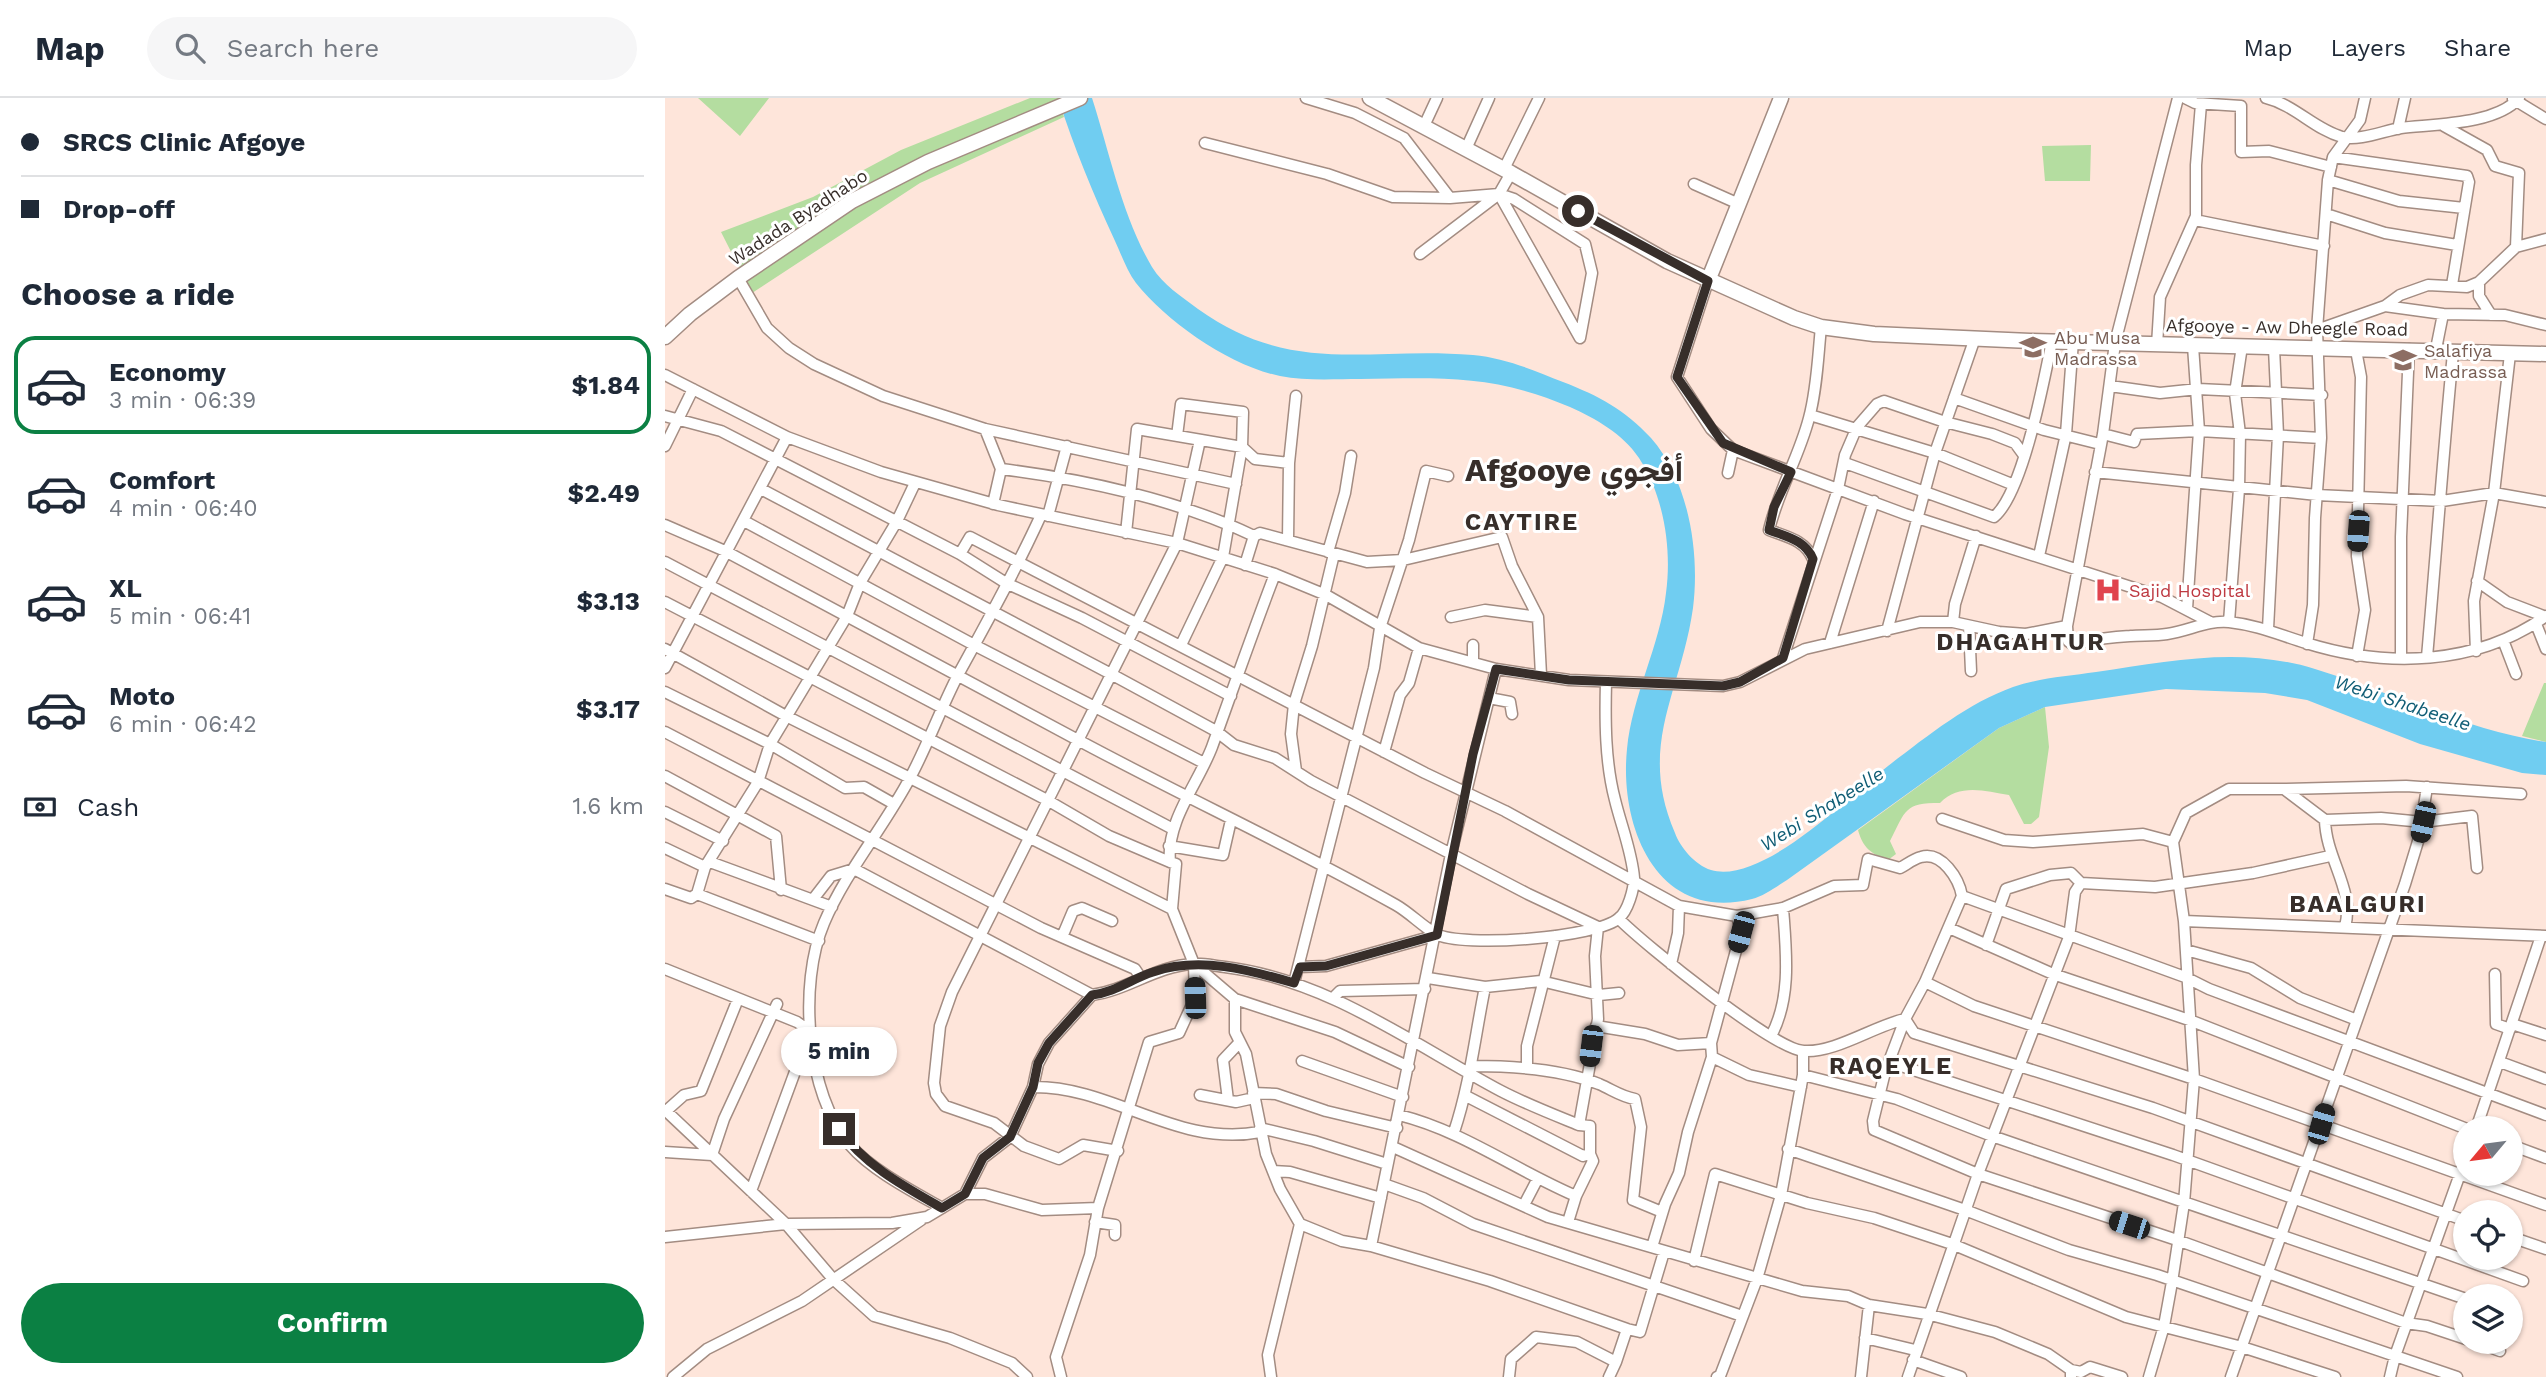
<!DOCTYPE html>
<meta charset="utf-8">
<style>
body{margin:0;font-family:"Work Sans",Vazirmatn,sans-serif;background:#f6f6f7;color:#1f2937;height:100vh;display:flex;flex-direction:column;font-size:26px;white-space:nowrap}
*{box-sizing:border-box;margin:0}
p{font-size:23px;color:#747a83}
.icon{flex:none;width:38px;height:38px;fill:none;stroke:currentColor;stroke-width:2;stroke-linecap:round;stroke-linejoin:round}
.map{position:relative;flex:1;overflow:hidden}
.drawer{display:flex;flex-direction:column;background:#fff;width:665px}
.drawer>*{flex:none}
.guide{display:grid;align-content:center;height:154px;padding:0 21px;background:#fff}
.needle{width:46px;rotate:241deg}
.controls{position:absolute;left:1788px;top:1018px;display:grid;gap:14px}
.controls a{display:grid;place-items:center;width:70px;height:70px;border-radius:50%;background:#fff;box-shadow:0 2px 5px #0004;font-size:35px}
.end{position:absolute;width:32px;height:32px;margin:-16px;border:9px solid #372e2a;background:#fff;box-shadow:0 0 0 4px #fff}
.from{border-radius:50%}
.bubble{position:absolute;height:49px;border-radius:24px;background:#fff;box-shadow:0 2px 5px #0004;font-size:23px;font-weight:700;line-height:49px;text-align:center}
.car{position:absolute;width:21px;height:42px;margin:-21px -10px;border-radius:9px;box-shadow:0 0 5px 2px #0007;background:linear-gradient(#222 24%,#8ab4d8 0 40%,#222 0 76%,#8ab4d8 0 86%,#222 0)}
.guide b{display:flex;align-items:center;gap:24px;height:66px;font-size:26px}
.guide b+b{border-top:2px solid #e0e1e3}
.guide i{width:18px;height:18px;background:#1f2937}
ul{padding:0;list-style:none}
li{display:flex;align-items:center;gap:21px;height:98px;margin:0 14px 10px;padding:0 7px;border:4px solid transparent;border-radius:21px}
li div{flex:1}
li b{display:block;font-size:26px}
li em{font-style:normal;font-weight:700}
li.current{border-color:#0b8043}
li>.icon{width:63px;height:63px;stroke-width:1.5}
h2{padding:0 21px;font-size:32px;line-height:84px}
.pay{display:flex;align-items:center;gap:18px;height:77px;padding:0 21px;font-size:26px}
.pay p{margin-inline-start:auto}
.button{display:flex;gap:14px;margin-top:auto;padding:14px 21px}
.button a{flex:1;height:80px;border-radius:42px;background:#0b8043;color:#fff;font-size:28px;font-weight:700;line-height:80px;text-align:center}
header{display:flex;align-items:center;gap:42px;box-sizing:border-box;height:98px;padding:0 35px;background:#fff;border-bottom:2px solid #e0e1e3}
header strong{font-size:33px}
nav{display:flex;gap:38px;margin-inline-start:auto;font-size:24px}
.search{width:490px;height:63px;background:#f6f6f7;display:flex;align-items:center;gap:18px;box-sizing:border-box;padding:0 24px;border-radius:38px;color:#747a83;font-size:26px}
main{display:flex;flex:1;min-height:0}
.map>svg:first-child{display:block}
.green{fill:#b4dda0}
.water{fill:#70cdf1}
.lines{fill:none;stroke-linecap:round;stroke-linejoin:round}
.minor-casing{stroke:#a38c82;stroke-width:13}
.major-casing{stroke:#a38c82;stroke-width:17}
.minor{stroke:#fff;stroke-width:10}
.major{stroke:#fff;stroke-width:14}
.route{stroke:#372e2a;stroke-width:9}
.labels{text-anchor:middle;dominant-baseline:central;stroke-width:6;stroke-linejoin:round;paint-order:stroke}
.street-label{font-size:18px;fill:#372e2a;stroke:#fff}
.education-label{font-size:18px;fill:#785e54;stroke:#fff;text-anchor:start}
.health-label{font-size:18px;fill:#be3a42;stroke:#fff;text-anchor:start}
.water-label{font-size:19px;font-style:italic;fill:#105d75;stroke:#fff}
.district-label{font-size:24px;font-weight:bold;letter-spacing:2px;fill:#372e2a;stroke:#fff}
.town-label{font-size:32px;font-weight:bold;fill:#372e2a;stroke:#fff}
</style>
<header>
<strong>Map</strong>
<div class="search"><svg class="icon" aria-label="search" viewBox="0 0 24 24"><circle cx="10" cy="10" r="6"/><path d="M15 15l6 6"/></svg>Search here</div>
<nav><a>Map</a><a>Layers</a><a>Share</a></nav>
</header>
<main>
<section class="drawer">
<div class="guide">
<b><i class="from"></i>SRCS Clinic Afgoye</b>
<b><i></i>Drop-off</b>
</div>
<h2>Choose a ride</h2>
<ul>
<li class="current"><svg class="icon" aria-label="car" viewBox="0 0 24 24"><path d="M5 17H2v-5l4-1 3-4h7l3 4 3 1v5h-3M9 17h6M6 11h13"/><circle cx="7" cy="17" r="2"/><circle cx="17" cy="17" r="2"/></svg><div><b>Economy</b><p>3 min · 06:39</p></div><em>$1.84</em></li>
<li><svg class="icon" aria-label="car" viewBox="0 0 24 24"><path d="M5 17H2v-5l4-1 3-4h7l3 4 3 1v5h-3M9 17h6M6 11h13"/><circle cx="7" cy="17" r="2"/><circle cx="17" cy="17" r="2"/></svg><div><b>Comfort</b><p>4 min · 06:40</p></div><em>$2.49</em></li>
<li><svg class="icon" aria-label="car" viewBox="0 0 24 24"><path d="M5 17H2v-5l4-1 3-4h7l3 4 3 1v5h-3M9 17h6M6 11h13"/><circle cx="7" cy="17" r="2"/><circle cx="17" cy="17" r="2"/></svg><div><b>XL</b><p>5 min · 06:41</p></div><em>$3.13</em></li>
<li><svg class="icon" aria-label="car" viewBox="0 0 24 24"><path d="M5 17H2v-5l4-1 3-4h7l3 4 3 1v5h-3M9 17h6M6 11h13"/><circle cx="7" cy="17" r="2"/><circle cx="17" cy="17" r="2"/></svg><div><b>Moto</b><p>6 min · 06:42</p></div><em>$3.17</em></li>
</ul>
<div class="pay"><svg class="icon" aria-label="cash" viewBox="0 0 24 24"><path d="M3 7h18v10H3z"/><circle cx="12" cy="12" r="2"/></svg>Cash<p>1.6 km</p></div>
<div class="button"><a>Confirm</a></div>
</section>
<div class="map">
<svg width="1881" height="1279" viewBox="0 0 1881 1279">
<rect width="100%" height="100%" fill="#fee5da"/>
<path class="green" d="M33,0h71l-29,38z
M365,0h28l6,19 -144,66 -168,110 -31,-61 92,-35 88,-47z
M1426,47l-1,36h-45l-3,-35z
M1879,585h2v59l-24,-6z
M1380,609l4,40 -10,70 -8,7h-7l-15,-29c-24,-4 -50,-12 -69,8 -36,0 -34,7 -50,38l6,13 -8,6c-17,-6 -25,-12 -30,-30l141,-102z"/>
<path class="water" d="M393,0h34c18,56 30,118 60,169 11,18 29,29 46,42 95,68 170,37 275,46 32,3 60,15 90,27 36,14 61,27 88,56 38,43 49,115 42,170 -12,85 -56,137 -18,225 5,14 20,32 36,37 51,15 140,-75 177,-104 38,-29 80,-63 125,-79 26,-9 55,-11 83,-15 75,-11 144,-26 219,-3 76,23 151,61 231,73v33l-24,-2 -102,-29 -113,-44 -42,-7 -99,-4 -121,18 -46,21 -212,152c-10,6 -23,16 -35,19 -95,24 -133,-72 -125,-150 5,-53 33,-103 39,-156 6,-44 -2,-97 -27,-135 -17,-25 -43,-39 -69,-51 -77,-33 -129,-29 -210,-28 -26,0 -55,2 -80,-3 -50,-10 -113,-54 -144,-93 -9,-12 -15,-29 -21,-42 -22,-47 -41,-94 -57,-143z"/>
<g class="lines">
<defs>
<path id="minor" d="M641,0l49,15 49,25 46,60 49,-4 15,5 71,45 7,29 -12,65
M1513,0l-63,245 -12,91 -36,192 1,15 4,3c19,-4 38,-7 58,-8 12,-1 25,0 37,-2 22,-3 40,-14 62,-12 28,3 51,13 77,21 80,25 170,23 240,-27
M1520,0l10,5 46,3v46l28,-1 62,16
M1601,0c29,7 48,31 76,39 18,4 41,-6 59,-9 32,-4 95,-3 118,-30
M1848,1l33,20
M759,28l13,-28
M1779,28l43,24 8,16 24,7 -3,74
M1733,31l7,-31
M540,45l122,31 66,23 57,1
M801,51l23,-51
M1668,59l134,19 2,6 -17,103
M839,71l35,-71
M1663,82l71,21 65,7
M1029,86l45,20
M834,96l81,144
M1661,116l59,19 72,12
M1530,122l129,26
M755,156l79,-60 12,-21
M73,180l29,50 22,20 25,16 69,32 102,33 251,55
M1043,183l-31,96 34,52 22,21 172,64 257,83 48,25
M1720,208l58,8
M1826,217l-12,-19v-14l37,-35 30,-8
M1652,232l68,-24 15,-11 28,-10 39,2 12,-5
M1492,247l3,-48 36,-81v-51l5,-61
M1771,251l7,-35 62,1 41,10
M1691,252l5,27 -4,179 8,54 -8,46
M0,277l122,62 94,35 117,33 179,38 98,31 51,21 93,53 77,21 73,11 154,6 17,-4 65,-33 115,-27h33l46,10 27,2 41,-8
M1445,288l50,7 38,-4 124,6
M1289,300l90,32 56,14
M1145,317l125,38 79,32
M0,318l56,15 239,123 46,29 76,35 149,78
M320,331l16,40 -8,35
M1438,336l31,8 3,-8 62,-3 122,7
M512,338l4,-32 62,8 -1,35 -19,110 -42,88
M0,348l28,-57
M1180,365l149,54c29,-24 50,-137 58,-176
M336,371c82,10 178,31 253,67
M1430,374l222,23 125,6 52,-8 52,9
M1063,375l5,-23
M383,418l19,-70
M79,423l232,125 228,117
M0,427l60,26c117,62 234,125 351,188 106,57 215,107 320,166 14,8 26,21 40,29 26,14 162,4 183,-16 9,-7 15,-29 15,-40 -2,-26 -13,-53 -19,-78 -10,-38 -10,-80 -9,-118
M461,435l11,-104 105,18 13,12 34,4
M623,442l1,-77 7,-67
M663,454l17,-59 6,-37
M295,456l10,-17 455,236 80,38 174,95 58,10 46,-8 51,-22 29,-1 5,-26 32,9c6,-3 13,-9 21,-11 21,-6 38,22 41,39l-37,86 -20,37 -20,53 -12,49 1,9 104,44 199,66 229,83 21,3 39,13
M1374,458l27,-122 7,-93
M1148,461c-8,-19 -26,-22 -44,-29 9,-39 30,-73 40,-112 8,-29 9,-62 12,-91
M0,464l508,267
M580,467l9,-29 6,-3 107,29 36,-2 99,-23 10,29 26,51 3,58
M1812,483l30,21 39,15
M0,504l382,198 62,36 61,26
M1522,511l12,-178 -6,-85
M786,519l34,-7 53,7
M1288,524l2,-18 21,-68
M1564,524l10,-133 1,-55 -5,-41 7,-47
M1871,526l10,25
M1304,528l2,45
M1603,531l10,-194 -4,-87
M1222,533l48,-178 40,-115
M1838,542l13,34
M1165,545l44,-142
M1642,546l6,-39 2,-87 6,-80 -4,-108 11,-150 5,-23 27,-37 5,-22
M0,551l121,67 386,193
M1811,553l-2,-50 20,-108 16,-139
M1762,559c9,-102 16,-202 26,-304
M1118,560l55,-169 7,-34 12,-28 20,-23 7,-3 61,21 47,12 23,9 8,11
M1736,560v-121l8,-188
M808,563v-16
M0,570l122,-231
M0,594l105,52 75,44 19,-1 30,17
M824,600l21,4 2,12
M0,634l376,196 94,41 6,9
M719,654l16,-57 9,-12 10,-35
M631,673l-5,-37 3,-30 18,-58 22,-92
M0,678l111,60 5,54
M1619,691l122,-3 115,8
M0,714l58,29
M1277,721l62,21 29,2 110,-8 30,8
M1660,722c1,40 30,69 20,107
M504,748l54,9 8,-35
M0,750l40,19
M45,764l122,45
M0,791l26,9 6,-4 122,47
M32,796l8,-27 53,-85 12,-38 77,-128 13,-33 37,-62 18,-38
M1297,798l223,81 24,12 337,126
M149,800l17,-22 23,-7 238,126
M954,821c25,25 155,131 185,132 31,2 70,-25 101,-32l9,14 239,75 313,113
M1519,823l362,15
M1284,830l104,46 139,47 275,108
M397,839l11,-26 9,-3 30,13
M1321,847l20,-56 44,-14 21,-2 10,10
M1521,852l65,18 49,30 57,22
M529,866l41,35v33l11,22 20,100 14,35 20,35 42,17 29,5 119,35 137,48 -11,33
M1006,866l7,-31 1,-27
M634,869l27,-1 111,-31
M0,871l132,53 13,9 -59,160
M1830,876l1,50 14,5
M763,880l57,9 56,-6 58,14 20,-2
M1260,884l49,24 220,73 352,126
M629,885l80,-315 6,-40 29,-88 17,-69 22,5
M669,899l6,-6 85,-2
M570,901l100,33 74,35
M1847,926l34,11
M931,928l49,8 33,11 33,-2
M1106,938c21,-39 15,-86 12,-128
M1047,959l37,18 52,12
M637,963l101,36
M1224,964l284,93 350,126
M1835,964l46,17
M808,968c41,0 88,3 126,18 14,6 21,12 36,15l6,28 -8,73 29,12
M862,970v-22l28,-110
M1138,977l94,24 95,37 474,163
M368,989c80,-1 144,61 227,45
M588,995l23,1 50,17 71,17
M535,997l36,7 18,-4
M801,998l117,60 7,-2v-28l-11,-1
M563,1002l-5,-40 17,-18
M0,1012l121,114 47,55 41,37 76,22 62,25 15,14
M1,1013l18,-16 17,-4 37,-92
M734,1017c64,16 116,55 177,81
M595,1030l54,13 73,23
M1811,1031l65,-193
M789,1034c16,-48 21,-96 31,-145
M1846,1047l35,13
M728,1049l155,70 254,74 46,5 21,9 58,9 68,18 53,22 23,16v7
M1123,1051l177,61 104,40 88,25 300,102
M453,1053l-35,-6 -24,14 -35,-13 -30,-23 -49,-17 -9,-12 -2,-11 6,-57 12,-34 225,-449 23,-103
M0,1054l47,3 12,-36 53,-115
M608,1073l17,1 91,26
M719,1086l39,14 50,26 269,92
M300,1096h20l57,16 56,-2
M859,1107l13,-25
M277,1110c-28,-16 -71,-38 -92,-63 -44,-51 -52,-161 -26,-222 22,-52 61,-97 87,-147 17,-32 30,-68 47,-101 29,-53 58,-105 83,-160
M430,1124l20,3v10
M903,1124l8,-26 17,-35 -3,-7
M0,1139l121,-13 106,-1 35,-6 15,-9 23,-14 18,-36 27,-21 23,-50 5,-23 11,-21 43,-48c36,-5 64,-29 101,-31 10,-1 22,2 32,3 103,13 186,76 276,124 25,13 51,23 78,34l19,-106 -3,-63 3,-29 -70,-33 -217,-113 -36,-23 -41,-13 -18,-14 -105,-57 -350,-185
M1846,1139l35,12
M706,1148l80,-392 45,-185
M987,1149l13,-43 14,-31 9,-41 24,-75 -1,-14 30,-111 -4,-16
M1029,1163l21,-87 92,29 67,15 78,26 174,73 116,30 93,30
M962,1231l13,3 24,-80
M1200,1240l50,12
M1811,1244l24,9
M1248,1262l48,17
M1406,1272l10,2 9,-5 32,10
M8,1279l34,-28 95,-48 119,-81
M396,1279l-5,-20 34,-102 8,-47 51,-166 30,-9 16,-35 -1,-34 -22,-55 4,-45 -6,-2c-4,-41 28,-78 42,-115 21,-58 41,-116 63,-173
M606,1279l-3,-22 32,-131
M844,1279l2,-18 25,-22 41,5 39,20 -7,15
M1052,1279l3,-1 37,-97 24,-84 22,-120v-23
M1196,1279l8,-72
M1243,1279l70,-203 91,-237 6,-45 6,-9 74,4 98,-14 77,-17
M1484,1279l15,-51 8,-44 12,-79 10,-124 -10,-158 -11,-79 13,-29 43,-24h55l41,31 56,-2 42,4 49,-6 5,52
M1566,1279l174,-493 14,-46 8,-51
M1725,1279l5,-21 71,-199"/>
<path id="major" d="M705,0l141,75 156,88 127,57 27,9 53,7 156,7 516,13
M1043,183l73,-183
M0,239l25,-23 48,-36 114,-77 76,-39 152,-64"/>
</defs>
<use href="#minor" class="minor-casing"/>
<use href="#major" class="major-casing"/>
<use href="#minor" class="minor"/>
<use href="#major" class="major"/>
</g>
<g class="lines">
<path class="route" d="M174,1031c25,36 66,58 103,79l23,-14 18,-36 27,-21 23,-50 5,-24 11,-20 43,-48c24,-3 39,-16 61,-23 46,-16 97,-2 141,11l6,-16 26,-1 111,-31 36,-181 23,-85 73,11 154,6 17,-4 43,-24 30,-99c-8,-19 -26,-22 -44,-29l5,-23 17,-35 -68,-29 -46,-66 31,-96 -130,-70"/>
</g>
<defs>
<symbol id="school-bare" viewBox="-9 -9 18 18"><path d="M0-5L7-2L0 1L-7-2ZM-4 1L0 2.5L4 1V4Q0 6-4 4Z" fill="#8d6e63" stroke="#fff" stroke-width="2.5" paint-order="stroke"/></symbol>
<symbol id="hospital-bare" viewBox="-9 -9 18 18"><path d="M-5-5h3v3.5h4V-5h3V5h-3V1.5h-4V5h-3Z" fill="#e0444e" stroke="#fff" stroke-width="2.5" paint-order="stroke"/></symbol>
</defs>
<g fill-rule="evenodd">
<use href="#school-bare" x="1349" y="230" width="38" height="38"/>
<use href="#school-bare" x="1719" y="243" width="38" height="38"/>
<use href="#hospital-bare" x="1424" y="473" width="38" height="38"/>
</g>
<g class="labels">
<g class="street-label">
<text transform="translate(133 119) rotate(-33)">Wadada Byadhabo</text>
<text transform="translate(1622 229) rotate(1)">Afgooye - Aw Dheegle Road</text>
</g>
<g class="education-label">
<text x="1389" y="239">Abu Musa<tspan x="1389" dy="21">Madrassa</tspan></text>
<text x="1759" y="252">Salafiya<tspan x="1759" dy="21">Madrassa</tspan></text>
</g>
<g class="health-label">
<text x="1464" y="492">Sajid Hospital</text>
</g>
<g class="water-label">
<text transform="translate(1738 605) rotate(18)">Webi Shabeelle</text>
<text transform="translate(1157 711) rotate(-32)">Webi Shabeelle</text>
</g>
<g class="district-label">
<text x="857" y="424">CAYTIRE</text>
<text x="1356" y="544">DHAGAHTUR</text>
<text x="1693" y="806">BAALGURI</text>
<text x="1226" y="968">RAQEYLE</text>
</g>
<g class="town-label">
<text x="909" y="372">Afgooye أفجوي</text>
</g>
</g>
</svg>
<div class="controls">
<a><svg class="needle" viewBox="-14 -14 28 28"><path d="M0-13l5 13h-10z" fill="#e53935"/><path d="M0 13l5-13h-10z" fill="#747a83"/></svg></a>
<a><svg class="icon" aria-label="locate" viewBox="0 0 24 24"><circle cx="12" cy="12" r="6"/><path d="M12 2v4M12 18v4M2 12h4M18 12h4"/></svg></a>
<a><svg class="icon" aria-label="layers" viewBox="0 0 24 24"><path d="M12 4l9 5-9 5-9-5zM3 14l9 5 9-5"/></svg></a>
</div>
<i class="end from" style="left:913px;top:113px"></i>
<i class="end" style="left:174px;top:1031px"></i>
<div class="bubble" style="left:116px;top:929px;width:116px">5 min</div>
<i class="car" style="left:1693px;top:433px;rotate:184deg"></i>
<i class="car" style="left:1758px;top:724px;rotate:192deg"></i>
<i class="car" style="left:1076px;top:834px;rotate:195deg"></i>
<i class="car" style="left:530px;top:900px;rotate:358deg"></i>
<i class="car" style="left:926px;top:948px;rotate:187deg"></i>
<i class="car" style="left:1656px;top:1026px;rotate:16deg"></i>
<i class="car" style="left:1464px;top:1127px;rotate:288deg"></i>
</div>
</main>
